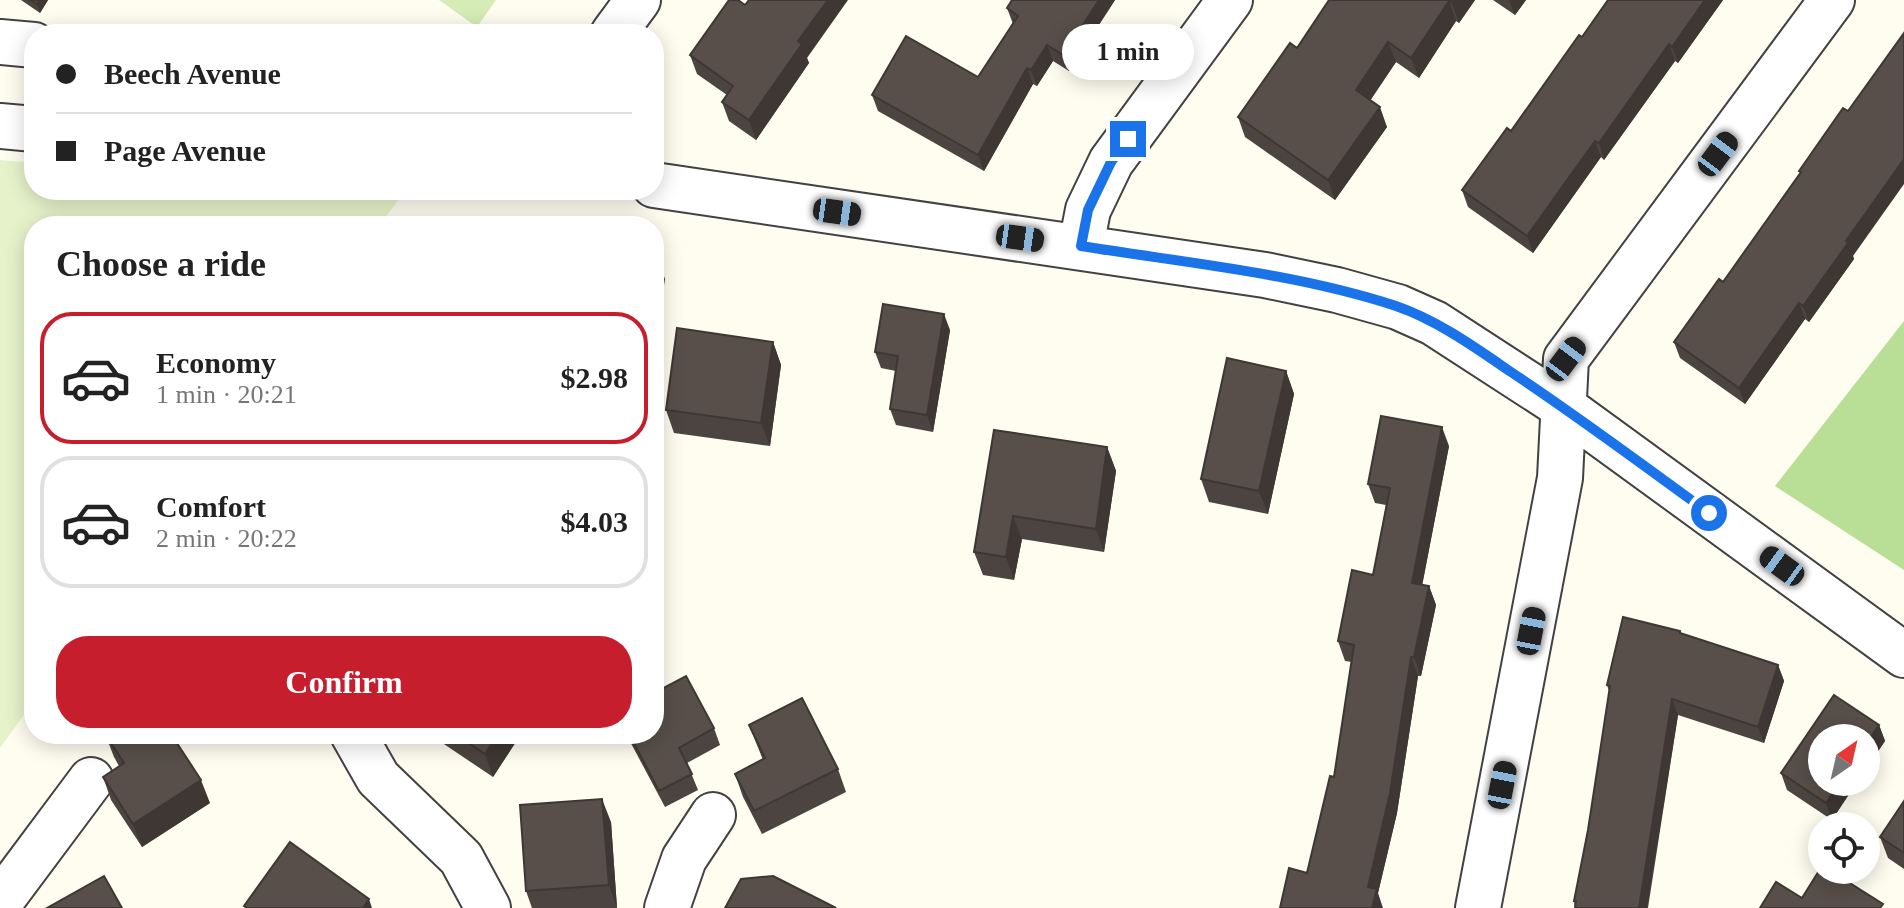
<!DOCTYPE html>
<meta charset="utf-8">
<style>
body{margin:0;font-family:"Times New Roman",serif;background:#f2f2f2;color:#222;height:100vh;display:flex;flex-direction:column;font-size:30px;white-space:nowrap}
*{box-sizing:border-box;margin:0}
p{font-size:26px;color:#767676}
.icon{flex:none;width:44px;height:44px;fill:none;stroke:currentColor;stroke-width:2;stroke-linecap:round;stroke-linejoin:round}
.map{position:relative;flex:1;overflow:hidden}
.drawer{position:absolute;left:24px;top:216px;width:640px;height:528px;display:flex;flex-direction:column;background:#fff;border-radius:32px;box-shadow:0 4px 20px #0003}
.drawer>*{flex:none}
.banner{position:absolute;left:24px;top:24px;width:640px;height:176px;border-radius:32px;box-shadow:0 4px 20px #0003;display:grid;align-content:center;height:176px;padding:0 32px;background:#fff}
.needle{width:52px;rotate:34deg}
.controls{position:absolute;left:1808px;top:724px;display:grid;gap:16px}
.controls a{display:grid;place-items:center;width:72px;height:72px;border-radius:50%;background:#fff;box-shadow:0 4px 20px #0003;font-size:40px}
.end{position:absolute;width:36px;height:36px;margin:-18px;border:10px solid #1a73e8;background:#fff;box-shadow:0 0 0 4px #fff}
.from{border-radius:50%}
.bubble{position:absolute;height:56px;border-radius:28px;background:#fff;box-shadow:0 4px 20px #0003;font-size:26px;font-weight:600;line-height:56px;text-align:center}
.car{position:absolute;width:24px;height:48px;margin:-24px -12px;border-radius:10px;box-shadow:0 0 6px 2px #0007;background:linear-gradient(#222 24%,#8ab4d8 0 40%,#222 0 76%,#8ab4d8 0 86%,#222 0)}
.banner b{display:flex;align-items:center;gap:28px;height:76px;font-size:30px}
.banner b+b{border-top:2px solid #e0e0e0}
.banner i{width:20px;height:20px;background:#222}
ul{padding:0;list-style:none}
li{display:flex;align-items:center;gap:24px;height:132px;margin:0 16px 12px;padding:0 16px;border:4px solid #e0e0e0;border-radius:32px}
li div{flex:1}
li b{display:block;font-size:30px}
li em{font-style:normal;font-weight:600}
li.current{border-color:#c71e2e}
li>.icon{width:72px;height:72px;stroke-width:1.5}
h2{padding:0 32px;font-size:36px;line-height:96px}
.cta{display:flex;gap:16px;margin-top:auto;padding:16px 32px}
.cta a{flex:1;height:92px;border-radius:32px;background:#c71e2e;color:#fff;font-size:32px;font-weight:600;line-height:92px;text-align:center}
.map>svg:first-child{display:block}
.green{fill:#d5ecb7}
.forest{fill:#b9de96}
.pitch{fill:#e6f3ca}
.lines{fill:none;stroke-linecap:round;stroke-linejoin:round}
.minor-casing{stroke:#424242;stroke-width:48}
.minor{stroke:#fff;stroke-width:44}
.wall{fill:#4c4440}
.shaded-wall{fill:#3e3734}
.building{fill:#584f4a;stroke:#3e3734;stroke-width:2}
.route{stroke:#1a73e8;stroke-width:10}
</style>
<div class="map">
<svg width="1904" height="908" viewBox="0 0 1904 908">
<rect width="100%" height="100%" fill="#fffcf0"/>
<path class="green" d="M439,0h57l-19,27z"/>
<path class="forest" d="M1904,321v249l-129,-84z"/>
<path class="pitch" d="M0,160l34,3v27h314l54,5 -23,31h-345v475l-34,47z"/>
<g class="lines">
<defs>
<path id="minor" d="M613,34l25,-34
M0,42l34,3
M0,126l34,3
M654,185l611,90 72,15 61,17 36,16 128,83 342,249
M1081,246l7,-36 23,-48 119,-162
M353,734l25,44 83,80 27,50
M0,902l91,-122
M667,908l17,-49 29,-44
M1478,908l82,-430 6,-119 266,-359"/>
</defs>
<use href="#minor" class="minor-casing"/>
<use href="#minor" class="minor"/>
</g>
<path class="wall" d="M21,0h27l-8,13z
M1115,0l-46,71 -16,-10 -16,25 -4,-2 -49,87 -106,-60 -6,-16 106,-18 35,-53 -6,-16z
M1329,0h146l-16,23 -3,-2 -37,57 -23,-16 -26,38 17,27 -52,73 -90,-63 -7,-20 59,-69z
M1493,0h33l-11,15z
M1608,0h115l-45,63 -3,-2 -71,99 -3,-3 -68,96 -65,-46 -6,-17 49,-59 71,-94z
M690,55l117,3 2,5 -53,77 -27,-19 -7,-19 5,-7 -30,-21z
M1843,108l10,148 1,3 -45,63 -4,-3 -60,85 -65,-46 -6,-16 49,-60 77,-108 -1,-3z
M950,330l-17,102 -37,-7 -6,-16 6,-38 -15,-3 -6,-16z
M773,342l8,23 -11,81 -96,-13 -8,-23z
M1286,371l8,23 -26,120 -59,-12 -8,-23z
M994,430l113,17 9,24 -12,81 -82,-13 -8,41 -31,-5 -9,-23z
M1449,446l-27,139 7,1 7,19 -15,71h-3l-21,137 -19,80 -71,-20 27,-96 18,-115 -7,-1 -7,-20 35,-66 13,-70 -11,-2 -7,-19z
M1681,633l97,32 6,16 -20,62 -86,-28 -30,193h-73l-1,-7 14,-71 21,-139 -2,-6z
M1834,695l45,30 6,16 -19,28v-31h-44v44h35l-25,38 -45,-30 -6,-17z
M749,725l89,44 8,23 -84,42 -19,-37 -8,-23 28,-14z
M714,728l6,17 -33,18 11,27 -33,17 -39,-73h28z
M105,734l105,69 -68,44 -31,-47 -8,-23 16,-11 -5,-9z
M429,734h92l-28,43z
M1904,801v68l-16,-11 -8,-21z
M611,822l6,86h-85l-6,-17z"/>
<path class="shaded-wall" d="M40,0h8l-8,13 -3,-9z
M828,0h20l-41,58 2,5 -53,77 -7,-20 49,-79z
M1099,0h16l-46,71 -6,-16z
M1454,0h21l-16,23 -7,-20z
M1509,0h17l-11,15z
M1705,0h18l-45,63 -6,-16z
M1449,1l7,20 -37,57 -8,-20z
M1388,42l8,20 -32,48 -8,-20z
M1669,44l6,17 -71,99 -5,-17z
M1047,45l6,16 -16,25 -6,-16z
M1027,68l6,16 -49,87 -6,-16z
M1380,107l7,20 -52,73 -7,-20z
M1595,141l6,16 -68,96 -6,-17z
M1904,159v25l-51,72 1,3 -45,63 -6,-16 43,-65z
M659,263l6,16 -11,70v-53z
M1799,303l6,16 -60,85 -6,-16z
M944,314l6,16 -17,102 -6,-17z
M773,342l8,23 -11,81 -9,-23z
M1286,371l8,23 -26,120 -9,-23z
M1442,427l7,19 -30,156 -7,-19z
M1107,447l9,24 -12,81 -8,-23z
M1013,516l9,23 -8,41 -8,-23z
M1429,586l7,19 -15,71 -7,-19z
M1411,657l7,19 -21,137 -19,80 5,15h-11l-4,-21z
M1778,665l6,16 -20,62 -6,-16z
M1672,699l6,16 -31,193h-8z
M1879,725l6,16 -19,28v-25z
M498,734h23l-28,43 -8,-23z
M201,780l9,23 -68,44 -9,-23z
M1840,782h17l-25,38 -6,-17z
M602,799l9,23 6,86 -8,-23z
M369,899l3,9h-9z"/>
<path class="building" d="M30,0h10l-3,4z
M729,0h9l7,5 4,-5h79l-30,41 4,3 -53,76 -27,-18 11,-16 -43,-31z
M1012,0h87l-36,55 -16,-10 -16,25 -4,-2 -49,87 -106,-60 34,-59 72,41 40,-61 -11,-8z
M1329,0h125l-2,3 -3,-2 -38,57 -23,-16 -32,48 24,17 -52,73 -90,-63 52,-74 7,5z
M1608,0h97l-33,47 -3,-3 -70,99 -4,-2 -68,95 -65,-46 45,-62 4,3 68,-96 3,2z
M1904,33v126l-58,82 2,2 -45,63 -4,-3 -60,85 -65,-46 45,-63 4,3 78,-110 -2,-1 44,-63 5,3z
M654,262l5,1 -5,33z
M883,304l61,10 -17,101 -37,-6 8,-53 -23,-4z
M677,328l96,14 -12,81 -95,-13z
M1227,358l59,13 -27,120 -58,-12z
M1381,416l61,11 -30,156 17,3 -15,71h-3l-21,136 -22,94 9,2 -5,19h-92l9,-40 18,5 23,-97 4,1 20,-132 -16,-4 14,-71 21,5 17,-87 -22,-4z
M994,430l113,17 -11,82 -83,-13 -7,41 -32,-5z
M1623,617l57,14v2l98,32 -20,62 -86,-28 -33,209h-64l1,-7h-2l14,-71 22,-144 -3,-1z
M686,676l28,52 -35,20 13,26 -33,17 -30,-57h25v-41z
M1834,695l45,30 -13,19v-6h-44v44h18l-14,21 -45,-30z
M802,698l36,71 -84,42 -19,-37 30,-16 -16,-33z
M105,734h66l30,46 -68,44 -30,-47 21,-14z
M455,734h43l-13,20z
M602,799l7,86 -83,6 -6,-86z
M1904,801v52l-24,-16z
M290,842l79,57 -6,9h-116l-3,-2z
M1822,866v4h7l54,34 -3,4h-120l16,-26 26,16z
M104,876l18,32h-75z
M773,876l63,32h-111l16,-29z"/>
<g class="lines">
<path class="route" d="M1128,139l-17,23 -23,48 -7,36c105,17 214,27 315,60 41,14 80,42 115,66 68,45 132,93 198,141"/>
</g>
</svg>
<div class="controls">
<a><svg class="needle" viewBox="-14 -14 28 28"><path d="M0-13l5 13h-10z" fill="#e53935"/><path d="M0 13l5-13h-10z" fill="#767676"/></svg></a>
<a><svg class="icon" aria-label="locate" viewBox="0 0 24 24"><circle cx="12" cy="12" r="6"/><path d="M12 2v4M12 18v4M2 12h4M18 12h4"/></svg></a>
</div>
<i class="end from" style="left:1709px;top:513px"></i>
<i class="end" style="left:1128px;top:139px"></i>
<div class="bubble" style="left:1062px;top:24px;width:132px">1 min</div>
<i class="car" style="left:1718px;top:154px;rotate:37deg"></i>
<i class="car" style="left:837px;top:212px;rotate:98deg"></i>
<i class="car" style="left:1020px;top:238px;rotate:98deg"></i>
<i class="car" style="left:1566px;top:359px;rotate:37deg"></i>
<i class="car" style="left:1782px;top:566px;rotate:306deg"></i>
<i class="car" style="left:1531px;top:631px;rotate:11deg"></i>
<i class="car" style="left:1502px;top:785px;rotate:11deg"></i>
<div class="banner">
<b><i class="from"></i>Beech Avenue</b>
<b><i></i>Page Avenue</b>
</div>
<section class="drawer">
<h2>Choose a ride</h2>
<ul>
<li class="current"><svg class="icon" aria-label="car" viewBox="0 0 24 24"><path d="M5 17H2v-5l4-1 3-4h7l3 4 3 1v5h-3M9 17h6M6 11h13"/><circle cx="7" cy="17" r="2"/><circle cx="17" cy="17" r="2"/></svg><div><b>Economy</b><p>1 min · 20:21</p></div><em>$2.98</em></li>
<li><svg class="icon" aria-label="car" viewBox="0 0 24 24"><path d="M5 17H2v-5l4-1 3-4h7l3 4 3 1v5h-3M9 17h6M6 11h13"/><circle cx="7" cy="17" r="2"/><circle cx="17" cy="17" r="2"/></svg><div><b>Comfort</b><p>2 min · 20:22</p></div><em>$4.03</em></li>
</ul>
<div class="cta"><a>Confirm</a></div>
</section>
</div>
